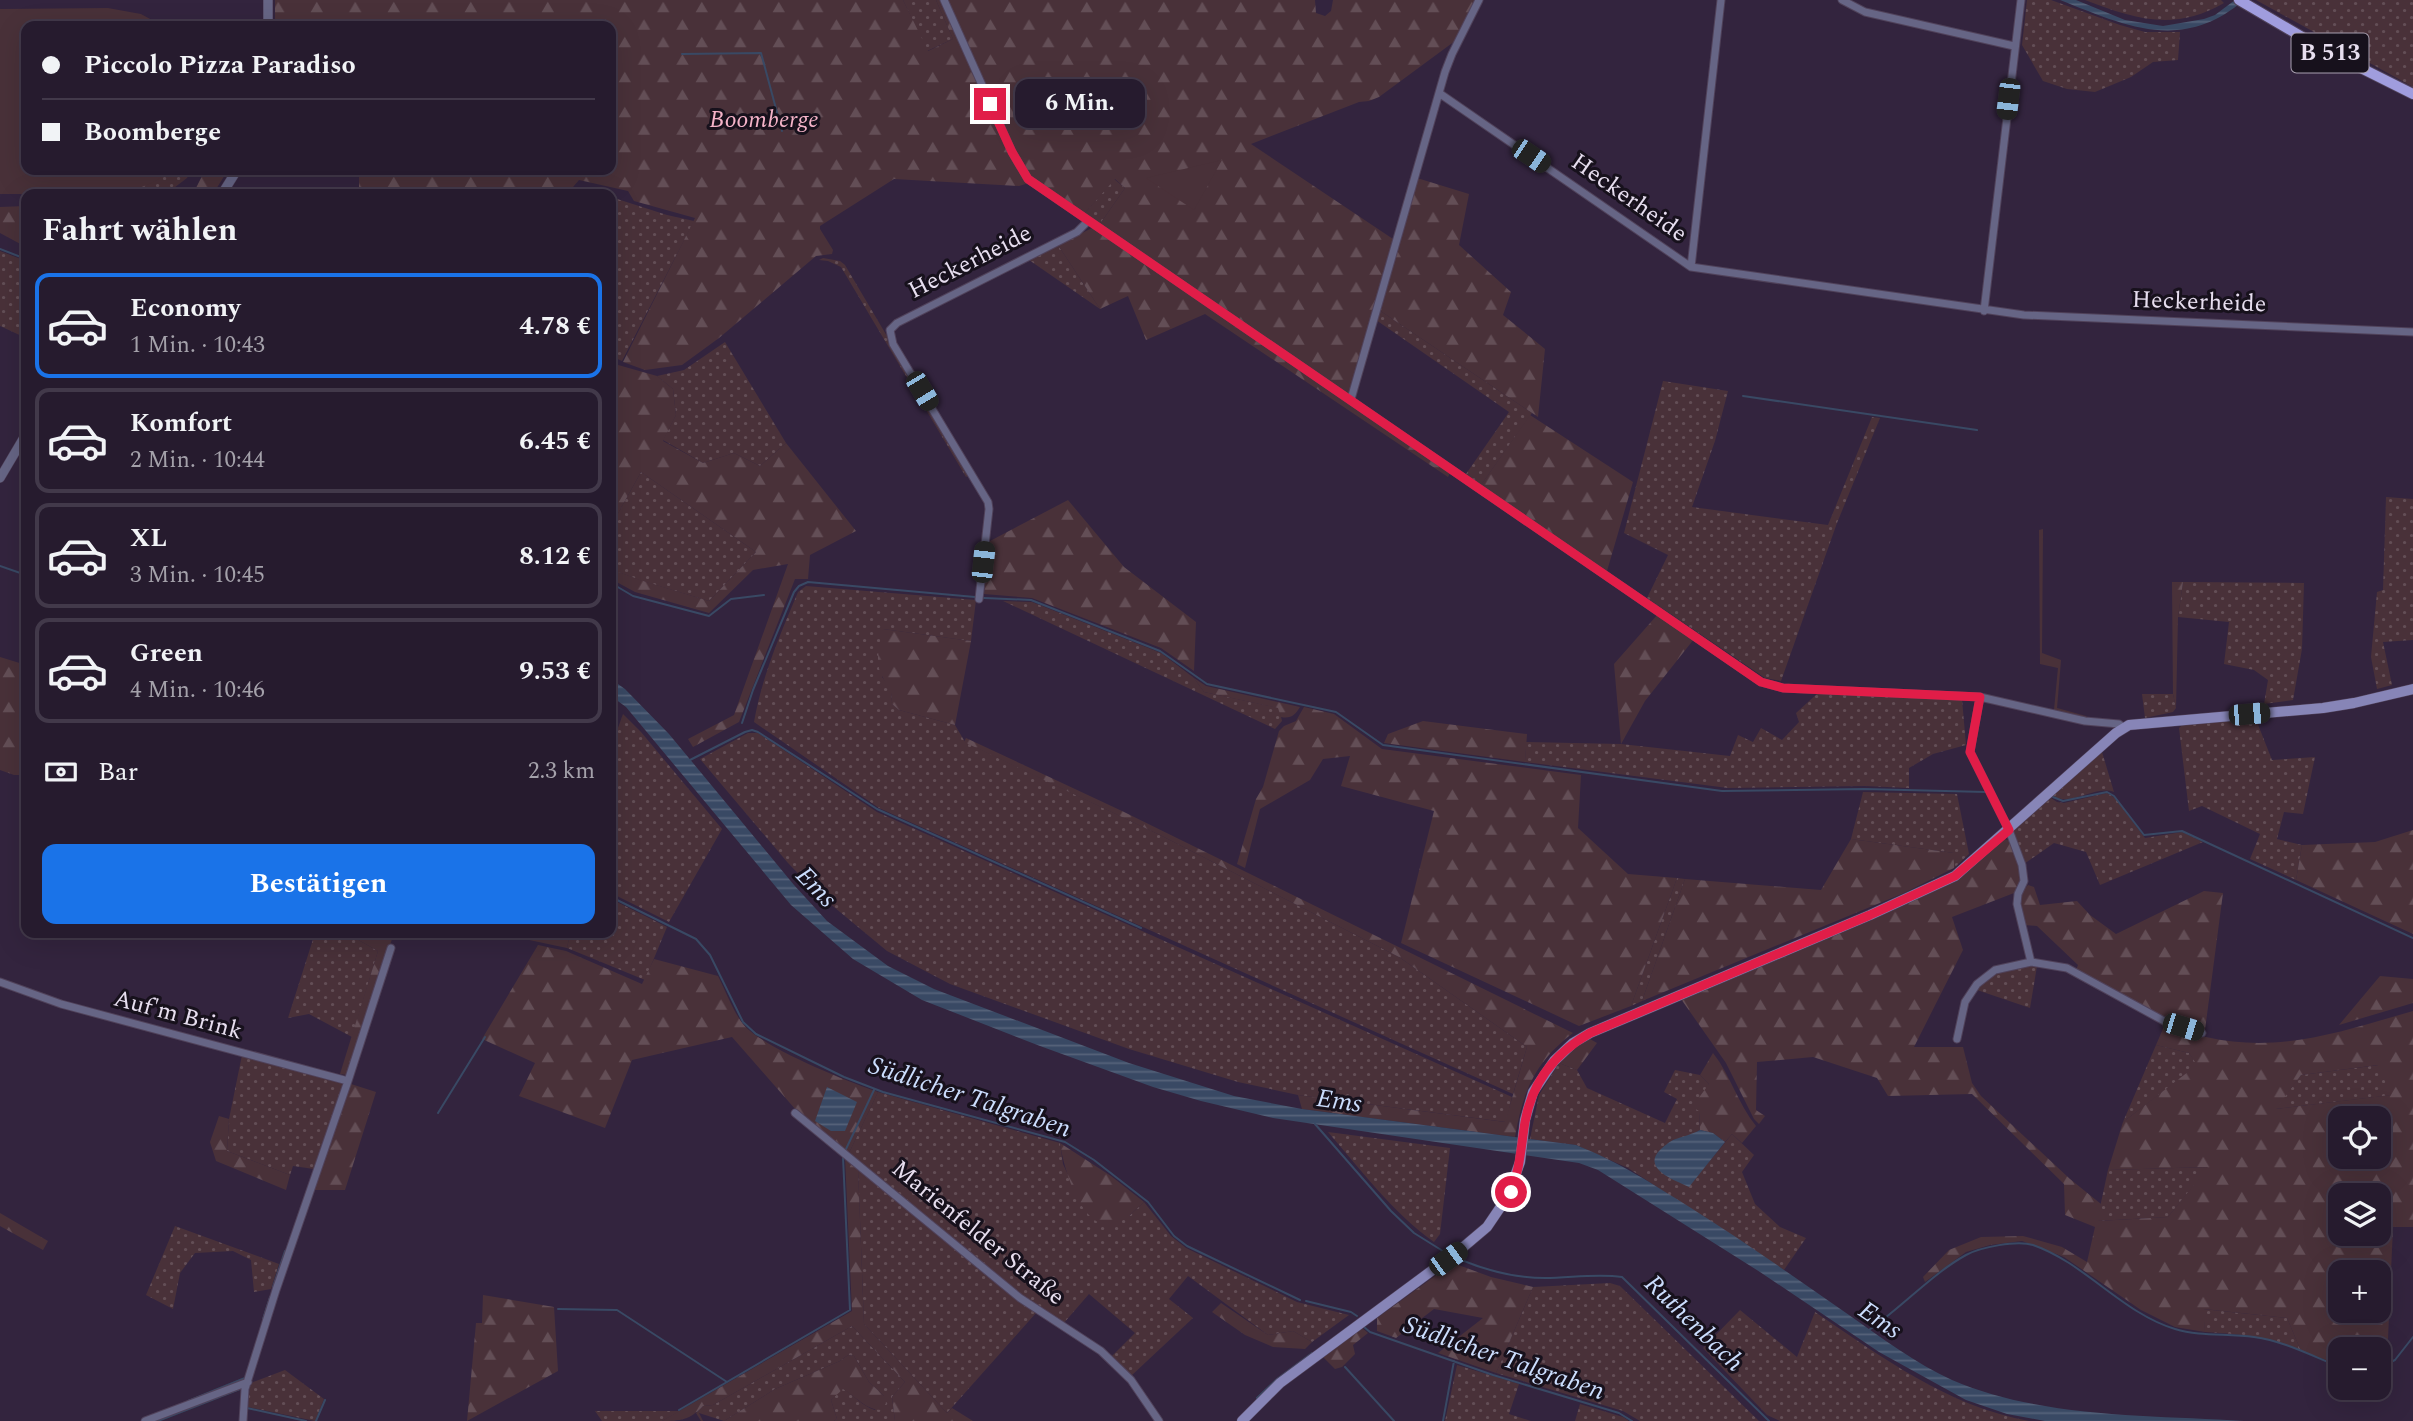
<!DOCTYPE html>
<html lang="de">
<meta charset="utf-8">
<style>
body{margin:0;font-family:Spectral,serif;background:#2e2436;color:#f1f3f6;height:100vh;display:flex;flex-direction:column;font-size:26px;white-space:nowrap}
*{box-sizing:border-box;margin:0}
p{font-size:23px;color:#a4a1aa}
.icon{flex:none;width:38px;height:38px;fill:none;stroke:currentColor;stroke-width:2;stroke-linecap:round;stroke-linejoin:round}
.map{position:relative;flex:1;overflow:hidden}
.sheet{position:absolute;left:21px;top:189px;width:595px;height:749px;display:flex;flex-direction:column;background:#261b2e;border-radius:14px;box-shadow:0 7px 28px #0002,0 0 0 2px #42394a}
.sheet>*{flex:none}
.top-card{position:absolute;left:21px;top:21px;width:595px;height:154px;border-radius:14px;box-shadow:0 7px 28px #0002,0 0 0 2px #42394a;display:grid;align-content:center;height:154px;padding:0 21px;background:#261b2e}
.controls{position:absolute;left:2328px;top:1106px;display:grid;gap:14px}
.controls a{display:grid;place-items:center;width:63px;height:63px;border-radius:14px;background:#261b2e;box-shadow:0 7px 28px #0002,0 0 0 2px #42394a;font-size:35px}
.end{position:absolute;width:32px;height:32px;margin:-16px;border:9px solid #e11d48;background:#fff;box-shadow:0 0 0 4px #fff}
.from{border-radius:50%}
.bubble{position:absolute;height:49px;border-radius:14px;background:#261b2e;box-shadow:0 7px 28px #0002,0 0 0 2px #42394a;font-size:23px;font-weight:700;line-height:49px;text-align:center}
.car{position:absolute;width:21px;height:42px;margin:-21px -10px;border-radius:9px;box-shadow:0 0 5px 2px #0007;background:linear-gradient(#222 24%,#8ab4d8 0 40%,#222 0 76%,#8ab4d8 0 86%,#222 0)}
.top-card b{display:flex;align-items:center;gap:24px;height:66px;font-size:26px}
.top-card b+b{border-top:2px solid #42394a}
.top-card i{width:18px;height:18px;background:#f1f3f6}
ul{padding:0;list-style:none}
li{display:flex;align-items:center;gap:21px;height:105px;margin:0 14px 10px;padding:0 7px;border:4px solid #42394a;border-radius:14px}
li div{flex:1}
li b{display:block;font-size:26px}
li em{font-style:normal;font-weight:700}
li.on{border-color:#1a73e8}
li>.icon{width:63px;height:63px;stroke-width:1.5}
h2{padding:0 21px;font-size:32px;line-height:84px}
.pay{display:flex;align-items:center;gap:18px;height:77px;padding:0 21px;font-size:26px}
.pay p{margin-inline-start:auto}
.button{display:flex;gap:14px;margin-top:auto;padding:14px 21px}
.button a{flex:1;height:80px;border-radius:14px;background:#1a73e8;color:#fff;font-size:28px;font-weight:700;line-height:80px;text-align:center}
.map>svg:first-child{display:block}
.grass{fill:url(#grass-dots)}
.forest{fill:url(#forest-firs);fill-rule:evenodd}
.garden{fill:#493139}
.water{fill:url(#water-rules)}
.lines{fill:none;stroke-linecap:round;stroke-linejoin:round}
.stream{stroke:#394964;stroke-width:2}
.minor-casing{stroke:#50425a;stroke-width:9}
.tertiary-casing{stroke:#50425a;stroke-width:10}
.secondary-casing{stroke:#50425a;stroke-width:11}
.primary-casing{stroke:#50425a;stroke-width:12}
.minor{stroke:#666585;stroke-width:7}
.tertiary{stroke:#666585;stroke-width:9}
.secondary{stroke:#8785b7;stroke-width:10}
.primary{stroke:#a09dde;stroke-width:10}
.route{stroke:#e11d48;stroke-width:9}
.labels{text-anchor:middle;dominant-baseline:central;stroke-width:6;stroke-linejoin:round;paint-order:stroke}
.shield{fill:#17111c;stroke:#a9a0b0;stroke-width:2}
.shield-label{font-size:23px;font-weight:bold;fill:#e7deef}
.park-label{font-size:24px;font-style:italic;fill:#f4b3c8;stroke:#17111c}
.street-label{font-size:24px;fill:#e7deef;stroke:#17111c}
.water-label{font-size:26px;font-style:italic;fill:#cbddfd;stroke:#17111c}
</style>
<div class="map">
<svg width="2413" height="1421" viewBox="0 0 2413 1421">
<defs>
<pattern id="grass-dots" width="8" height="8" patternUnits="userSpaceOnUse" patternTransform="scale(1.75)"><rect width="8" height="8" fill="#493139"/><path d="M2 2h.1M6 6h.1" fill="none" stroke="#634e56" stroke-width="1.8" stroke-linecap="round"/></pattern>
<pattern id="forest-firs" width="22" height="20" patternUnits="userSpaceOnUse" patternTransform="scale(1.75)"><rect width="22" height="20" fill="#493139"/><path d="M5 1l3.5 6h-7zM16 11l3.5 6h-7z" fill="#634e56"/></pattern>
<pattern id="water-rules" width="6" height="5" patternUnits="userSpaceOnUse" patternTransform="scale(1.75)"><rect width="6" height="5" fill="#394964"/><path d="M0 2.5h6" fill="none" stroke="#56637a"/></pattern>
</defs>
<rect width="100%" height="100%" fill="#33243e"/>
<path class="grass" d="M903,0h33l17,39 -26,12z
M2027,0h24l69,25 25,7h35l-2,28 -25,2 -22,15 -36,15 -28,-3 -24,-8 -21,-36z
M2085,0h136l3,3c-50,29 -89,16 -139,-3z
M2256,0h157v87z
M169,170h22l-4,8 -21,16 -52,-1c22,-5 38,-9 55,-23z
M1114,179l11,9 -25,36 -16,-10z
M611,197l56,18 27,6 -72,140 -11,-5z
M1058,245l42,64 -71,-49z
M0,251l26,10v77l-26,-12z
M823,258l17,3 5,4 124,210 -3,2 -125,-210 -13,-6 -9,-1z
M1379,310l153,103 -51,72 -15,-11 43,-62 -133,-92z
M725,342l61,101 -26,23 -26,-13 -31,10 -40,-23 13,-25 -3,-26 -16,-13 27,-6z
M1663,381l65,10 -13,50 -23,66 136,18 44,-108 8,1 -43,105 -56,158 -16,-3 -118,-80 21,-43 -44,-22z
M641,472l115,80 -47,49 -70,-21 -28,-11v-43z
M2386,497l27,2v141l-30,2 9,43 -15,4 -6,-32 6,-65 6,-2z
M2183,582l121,1 -2,66 -9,51 -29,4 4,-24 -14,-10 -30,-6 5,-42 -51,-5z
M806,586l170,14 -5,41 -88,-12 -1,48 9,11 1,16 7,6 56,15 10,17 197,94 237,121 128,90 -14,47 -634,-286 -125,-86c8,-46 26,-87 44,-130z
M1003,601l29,1 129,51 33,25 10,14 75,16 3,13 -7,8z
M1819,692l143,7 4,46 -33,9 -24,14v20l-44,-2 -137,2 -203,-26 1,-20 95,2 109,12 8,-21 15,7 8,-14 21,12 17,-18 -3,-9z
M2142,694h31l3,14 -3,4 -28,6z
M623,714l18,18 81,97 -53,93 -58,-29v-146z
M2255,717l17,43 43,-3 -12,57 -19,-2 -7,27 25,6 -6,35 -46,-21 10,-25 -58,-28 -13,5 -10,-83 5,-5z
M748,733h10l119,79 635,285 -6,25 -208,-27 -60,-13 -109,-33 -179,-65 -63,-33 -70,-58 -29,-30 -88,-104z
M2102,752l12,40c-19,-7 -43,15 -61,4z
M1863,792l94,2 12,60 -15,14v-15l-103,-14z
M2107,793l8,5 30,40 37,-6 21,10 -103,43 -14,-33 -32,-9 -30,21 -11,-33 38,-33 6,4 7,1z
M1677,878l8,1 -43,122 -11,5z
M611,899l56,28 -22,53 -78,-32 3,-15h41z
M315,933h31l32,18 -26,86 -43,-23 -21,4z
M2021,966h16l-7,42 -53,-18c12,-15 25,-19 44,-24z
M2156,1045l33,8 9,12 -75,57z
M242,1055l101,28 -29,86 -21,-3 -3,9 -63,-24 2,-32z
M1559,1063l18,7 10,18 78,35 12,-24 -13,-7 11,-22 25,5 9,9 -10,27 1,19 -13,7 -15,3 17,46 43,-52 22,21 -12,17 13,32 25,23 26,11 -22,32 -156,-102 -52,-23 -46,-6 9,-44z
M2379,1065l13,30 -117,14 26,-34z
M878,1092l182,51 3,21 19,41 47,11 15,-14 27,34 15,12 111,54 52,13 -37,27 -19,-11 -25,4 -80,-59 -19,23 24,19 -62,58 -19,-20 23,-23 -46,-39 -26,30 -42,-27 -172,-144z
M1328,1132l122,16 -10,86 -6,8c-42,-30 -73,-72 -106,-110z
M2209,1167l-41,50 -71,4 11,-51z
M858,1168l178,145 -89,100 -83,-89z
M175,1226l104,38 -8,25 -17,3 -3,-32 -18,-9 -38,2 -15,20 -7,36 -27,-14z
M1610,1283l10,3 139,135h-119l-17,-10 -127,-38 37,-86z
M2203,1309l84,9 14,33c-31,-14 -61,-17 -96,-19z
M1740,1310l57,47 18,-45c67,45 132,94 214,109h-249l-13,-6 -64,-67z
M852,1326l53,56 -13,15 3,24h-61l3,-2 -6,-19 11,-12c12,7 20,18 33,22l9,-14 -15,-14 -15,-26 -6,-1 -8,6 -65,28 -51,32 -25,-8 4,8h-2l-5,-8 7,-7 10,-1z
M1457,1365l62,19 -10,30 22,7h-86z
M285,1370l39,29 -9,22 -67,-14 2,-21 3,-4z
M1580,1404l43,13 6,4h-54z
M595,1411h85l-18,10h-60z"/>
<path class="forest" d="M275,0h628l25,51 25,-12 -17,-39h379l1,13 9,3 6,-5 2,-11h143l-21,41 -76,56 -10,4 -10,1 -108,42 142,95 -46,160 104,72 -3,6 -243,-163 -59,26 -18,-44 -28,13 -42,-64 42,-21 25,-36 -10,-9 -31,35 -44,-31 -5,-2 -16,5 -125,-7 -74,47v3l13,21 -1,4 -16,2 -97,82 -37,27 -37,5 -22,-8 72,-144 -61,-17 -6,-10 -49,-11 -12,14h-208v-24h252v-144h-336z
M205,170h23l-15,24h-20z
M1417,178l52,16 -10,51 52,47 -8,23 42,34 -7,68 -159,-107z
M26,206v41l-26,-14v-26z
M611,363l46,13 16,13 3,26 -13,26 40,22 31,-10 26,13 26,-23 70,88 -46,24 -2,24h-13l-56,143 -46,25 -5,-8 46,-24 54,-151 -35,6 -44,43 -74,-21 -24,-13v-10l29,11 69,21 47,-49 -115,-80 -30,54z
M1530,415l103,67 -26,89 -126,-86z
M1068,500l56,67 72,55 -2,49 -33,-23 -129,-50 -48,-4 6,-53z
M2043,529l-1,124 19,7 -4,48 29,8 4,3 -36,-9 4,-42 -18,-4 -1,-134z
M2172,582h11l-5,35 -2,91 -3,-14z
M1658,614l36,25 -49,62 -24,43 -7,-80z
M883,629l88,12 -16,84 -56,-15 -7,-6c-1,-18 -1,-12 -9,-26 -9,-15 -4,-33 0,-49z
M0,657l26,8 -1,110h-11l-14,-5z
M1194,678l12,8 94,21c-5,8 -9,12 -19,10l-3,-9 -74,-16z
M1304,707l30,7 48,35 199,26 -3,53 50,46 49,4 -46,128 -52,20 -178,-83 33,-132 -93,-25 9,-30 -27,3 -13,21 -50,29 -15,59 -8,-4 19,-65 7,-12 16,-56 5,-5 12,-5z
M1423,721l104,13 -2,28 -141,-19 4,-9z
M966,738l156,73 451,222c-38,29 -50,58 -58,104l-213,-28 -4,-14 207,27 22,-75 -128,-90 -237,-121 -198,-94z
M2413,830v104l-117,-54 6,-35 73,-3z
M1851,839l103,14v15l-50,25 -262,108 43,-122 136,11z
M2005,839l5,2c9,20 18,32 4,52l-62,24 11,33 -49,97h49l9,36 9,13 89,83 31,25 -3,17 70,-4 40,-50 -100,3 15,-48 74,-57 -8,-12 -33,-8 9,-21c13,4 27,10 41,13 74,17 137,-6 207,-26v216h-20l-6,134 -9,4v-16h-38v16l-39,-14 -14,-33 -83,-9 1,23 -30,-5 -34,-17 -77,-53 -42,-16 -32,4 -24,7 -41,30 -2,-5 26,-27 32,-13 42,-1 39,11 25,15 8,-35 -30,-12 -1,-31 -92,-90 -84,2 -11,-18 -64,-21 -56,5 -1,48 9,6 -6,8 -5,-5 -28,-56 -45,-64 223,-94 53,-26zM2378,1065l13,30 -115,14 25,-34zM2340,1118h38v39h-38zM2340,1195h38v39h-38zM2340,1272h38v39h-38z
M2028,885l6,2 6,18 37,-4 13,14 26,19 88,-43 19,2 -18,137 -39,-12 -90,-48 2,-5 -41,-39 -13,-1c-5,-14 -6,-30 4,-40z
M346,933h48l-47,142 -7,-1 38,-123z
M496,933h74l-3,15z
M538,945l28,6 76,33 12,-25 64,17c8,16 15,35 25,48 18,23 105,58 135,68l-29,61 -53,-43 -64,-73 -100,23 -27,68 -86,-32 16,-33 -53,-24z
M2380,976l33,3v24l-74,22z
M1590,1039l7,4 -20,27 -18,-7 22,-20z
M1713,1053c18,23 25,51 43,73l-14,17 -10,-9 -7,8 -12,-9 -13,-3 -1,-19 -7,-4 17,-23 -9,-9z
M351,1084l25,8 -31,98h-32z
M219,1116l10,3 -2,32 63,24 -4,15 -70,-29 -6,-19z
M1060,1143l51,33 33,26 -15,14 -16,10c-5,-1 -13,-2 -17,-5 -20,-13 -33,-56 -36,-78z
M845,1157l13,11 6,156 83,89 5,-5 21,13h-78l-3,-24 13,-15 -53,-56 -139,79 -10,1c-13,14 -23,15 -41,15l190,-110z
M0,1213l48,28 -5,9 -43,-24z
M1453,1263l38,14 42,10 -37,86 -58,-20 45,-35 -49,-9 -38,29 -19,-7v-13z
M483,1295l71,12 4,64 -91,50 9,-98h6z
M1221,1303l47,32 25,-4 19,11 -7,7 -32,-2 -28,-12 -33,-23z
M1362,1328l6,5 -15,12 2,9 -13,13 -7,2 -12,-12z
M848,1355l6,1 15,26 15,14 2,7 -4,7c-17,0 -25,-13 -39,-21l-12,11 6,19 -3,2h-110l51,-32 65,-28z"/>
<path class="garden" d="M108,8l33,6 22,12h-137v144h143c-4,3 -8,8 -12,10 -31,20 -119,13 -157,14v-185z
M1222,160l-28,50 -48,-32z"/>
<path class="water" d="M2060,0h16l49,20 38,6 41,-7 11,-4 20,-15h9c-62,53 -118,26 -184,0z
M611,679l14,10 44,45 125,151 33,36 61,45 46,23 195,74 105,33 68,13 274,36c45,18 75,38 115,63 54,34 106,71 158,107 33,23 66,48 103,65 88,38 197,35 292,41h-199l-38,-7 -41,-14 -87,-48 -119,-80 -162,-102 -19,-7 -306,-45 -72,-17 -48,-14 -113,-41 -118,-46 -69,-41 -62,-54 -165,-198 -15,-11z
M827,1087l30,15 -12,29h-14l-16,-10z
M1700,1130l13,3 12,9 -36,45c-13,-6 -48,-18 -29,-37 3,-3 9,-8 13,-10 10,-4 18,-5 27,-10z"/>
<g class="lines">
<path class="stream" d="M682,54l79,-1 21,78
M0,249l26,10
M1743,396l234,34
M0,566l26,9
M611,583l22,13 76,20 22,-17 33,-4
M984,598l47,2 129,51 47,33 129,28 47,33 339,46 142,-2 122,3
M742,723l11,-33 41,-98 5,-6 9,-4 167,15
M690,760l55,-28 7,-2 6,2 119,77 264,119
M2053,797l10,4 44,-9 7,4 30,39 38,-4 231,107
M611,897l85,42 14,16 33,67 13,12 88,43 39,15 182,50 29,18 54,42 26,34 13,10 113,54
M438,1113l47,-76
M1315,1124l76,87 23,22 32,20
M846,1149l28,-59
M1459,1259c26,11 57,19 86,19 25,0 52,-5 77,-1l147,144
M273,1287l12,-36
M1306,1301l45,11 6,4
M558,1309l59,1 110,72
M263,1319l7,-22
M1364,1327l6,5 123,43 126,38 13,8
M1869,1330c32,-22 64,-57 97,-75 15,-8 51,-15 67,-10 52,18 89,68 142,84 26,8 53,4 79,8 30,4 58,19 86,30
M1345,1367l49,54
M2378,1368l17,-8 18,-23
M1257,1398l20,-19 35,-26
M188,1401l57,-23
M247,1408l59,13
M679,1410l171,-100 -7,-153
M158,1421l82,-32
M316,1421l9,-21
M1443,1421l11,-60"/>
<defs>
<path id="minor" d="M944,0l68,152 16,27 733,503 22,6 197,9 105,24 34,3 5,4
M1842,0l23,12 149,34
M1439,93l252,174 333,48 389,17
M1691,267l30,-267
M1984,311l37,-311
M1351,399l94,-327 7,-18 27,-54
M979,599l10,-90 -1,-7 -95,-158 -3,-14 7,-7 180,-91 11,-11
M1980,697l-10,55 39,78 13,35 2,16 -6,13 -1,10 14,58
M0,982l61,22 287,77
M1957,1039l8,-37 12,-18 18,-14 36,-8 36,6 97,53 38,12
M795,1113l225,185 81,53 30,29 28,41
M145,1421l103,-39
M243,1421l2,-32 31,-99 72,-209 43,-133"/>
<path id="tertiary" d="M268,26v-26
M222,194l15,-24
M0,478l26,-44"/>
<path id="secondary" d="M1242,1421l38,-38 181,-134 26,-22 21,-31 12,-34 5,-42 8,-28 21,-31 19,-18 17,-10 280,-118 85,-39 161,-143 13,-8 194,-17 31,-5 59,-14"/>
<path id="primary" d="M2239,0l82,48 92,46"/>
</defs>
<use href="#minor" class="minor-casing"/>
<use href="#tertiary" class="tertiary-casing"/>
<use href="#secondary" class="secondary-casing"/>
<use href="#primary" class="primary-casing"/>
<use href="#minor" class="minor"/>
<use href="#tertiary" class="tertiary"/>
<use href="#secondary" class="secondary"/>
<use href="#primary" class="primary"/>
</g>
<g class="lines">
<path class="route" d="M990,104l22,48 16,27 733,503 22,6 197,9 -10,55 39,78 -54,46 -85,39 -280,118c-35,20 -58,49 -65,89 -4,24 -5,47 -14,70"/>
</g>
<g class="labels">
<rect class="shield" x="2291.5" y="33.5" width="77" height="39" rx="5"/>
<g class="shield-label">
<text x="2330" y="53">B 513</text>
</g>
<g class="park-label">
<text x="764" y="120">Boomberge</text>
</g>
<g class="street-label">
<text transform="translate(1629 198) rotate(35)">Heckerheide</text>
<text transform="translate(970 262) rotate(-27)">Heckerheide</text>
<text transform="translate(2199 302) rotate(2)">Heckerheide</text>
<text transform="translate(178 1015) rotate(15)">Auf'm Brink</text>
<text transform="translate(978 1233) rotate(39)">Marienfelder Straße</text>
</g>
<g class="water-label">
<text transform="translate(816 887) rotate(46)">Ems</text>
<text transform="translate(970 1097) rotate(18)">Südlicher Talgraben</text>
<text transform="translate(1339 1101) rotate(8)">Ems</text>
<text transform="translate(1880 1320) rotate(34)">Ems</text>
<text transform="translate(1694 1323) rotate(44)">Ruthenbach</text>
<text transform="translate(1504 1358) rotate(19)">Südlicher Talgraben</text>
</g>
</g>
</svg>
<div class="controls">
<a><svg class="icon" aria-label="locate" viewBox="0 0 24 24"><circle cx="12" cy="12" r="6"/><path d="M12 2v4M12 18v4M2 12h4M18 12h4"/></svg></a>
<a><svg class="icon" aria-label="layers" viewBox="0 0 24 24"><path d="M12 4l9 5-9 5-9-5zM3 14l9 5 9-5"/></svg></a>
<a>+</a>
<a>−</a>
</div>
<i class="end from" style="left:1511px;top:1192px"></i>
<i class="end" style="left:990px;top:104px"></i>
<div class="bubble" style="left:1015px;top:79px;width:130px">6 Min.</div>
<i class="car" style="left:2008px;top:99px;rotate:187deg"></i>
<i class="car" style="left:1531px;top:156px;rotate:124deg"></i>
<i class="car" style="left:922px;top:391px;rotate:149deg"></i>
<i class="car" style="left:983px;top:562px;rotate:6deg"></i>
<i class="car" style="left:2249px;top:714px;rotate:85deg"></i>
<i class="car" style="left:2183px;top:1027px;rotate:107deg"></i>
<i class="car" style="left:1448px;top:1259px;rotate:54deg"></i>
<div class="top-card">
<b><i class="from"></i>Piccolo Pizza Paradiso</b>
<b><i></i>Boomberge</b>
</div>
<section class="sheet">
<h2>Fahrt wählen</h2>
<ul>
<li class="on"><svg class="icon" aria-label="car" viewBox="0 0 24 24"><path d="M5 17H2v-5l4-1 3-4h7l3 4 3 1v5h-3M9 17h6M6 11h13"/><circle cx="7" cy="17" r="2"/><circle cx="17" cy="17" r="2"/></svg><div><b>Economy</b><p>1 Min. · 10:43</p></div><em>4.78 €</em></li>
<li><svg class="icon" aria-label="car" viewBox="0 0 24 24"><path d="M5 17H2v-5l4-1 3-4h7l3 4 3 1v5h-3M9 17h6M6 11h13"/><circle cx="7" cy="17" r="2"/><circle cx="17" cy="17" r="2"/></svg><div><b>Komfort</b><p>2 Min. · 10:44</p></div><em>6.45 €</em></li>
<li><svg class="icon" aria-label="car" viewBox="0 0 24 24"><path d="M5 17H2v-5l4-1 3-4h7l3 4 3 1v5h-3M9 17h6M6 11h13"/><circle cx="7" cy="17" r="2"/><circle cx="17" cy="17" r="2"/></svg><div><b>XL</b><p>3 Min. · 10:45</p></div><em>8.12 €</em></li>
<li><svg class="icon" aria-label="car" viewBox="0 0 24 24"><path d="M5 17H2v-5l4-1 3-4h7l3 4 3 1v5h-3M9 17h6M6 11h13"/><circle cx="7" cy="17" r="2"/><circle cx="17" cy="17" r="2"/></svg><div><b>Green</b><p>4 Min. · 10:46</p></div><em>9.53 €</em></li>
</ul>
<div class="pay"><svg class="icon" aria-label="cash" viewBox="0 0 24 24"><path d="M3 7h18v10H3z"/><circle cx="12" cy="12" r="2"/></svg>Bar<p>2.3 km</p></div>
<div class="button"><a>Bestätigen</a></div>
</section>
</div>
